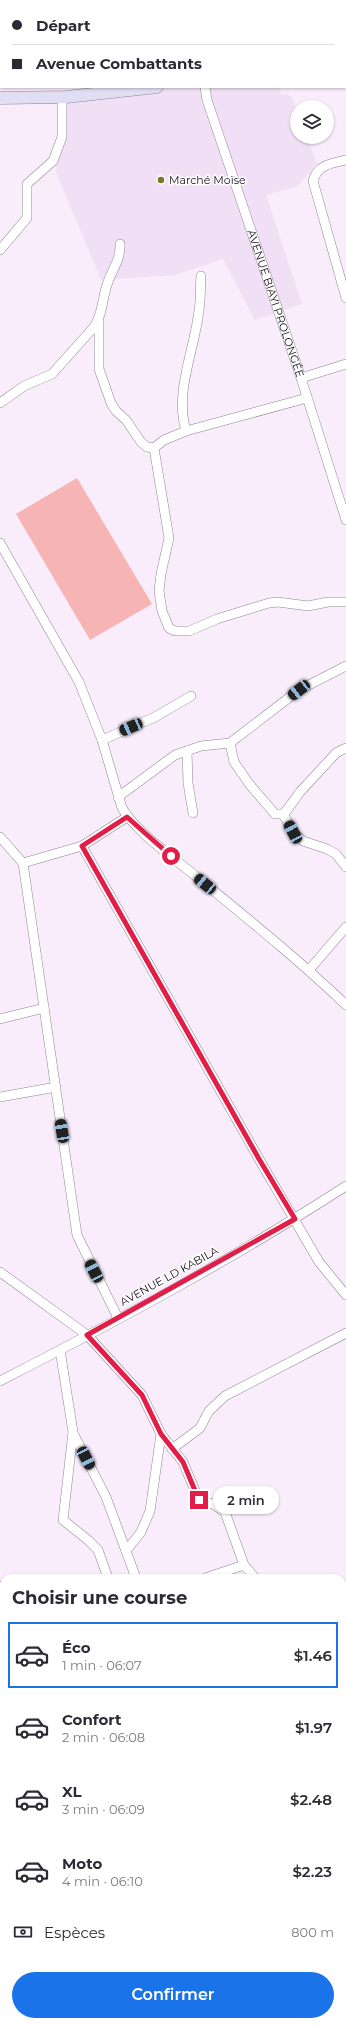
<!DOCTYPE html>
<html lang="fr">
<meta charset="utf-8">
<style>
body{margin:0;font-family:Montserrat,sans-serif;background:#f7f7f7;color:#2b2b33;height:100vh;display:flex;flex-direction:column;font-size:15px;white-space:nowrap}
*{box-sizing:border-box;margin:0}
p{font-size:13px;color:#7c7c81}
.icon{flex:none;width:22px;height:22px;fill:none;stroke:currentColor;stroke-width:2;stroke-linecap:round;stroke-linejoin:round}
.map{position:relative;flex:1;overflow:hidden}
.panel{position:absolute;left:0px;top:1574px;width:346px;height:452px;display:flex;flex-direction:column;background:#fff;border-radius:12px 12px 0 0;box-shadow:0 1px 3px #0004}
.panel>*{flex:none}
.hud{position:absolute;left:0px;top:0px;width:346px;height:88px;box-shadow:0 1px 3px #0004;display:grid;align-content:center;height:88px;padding:0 12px;background:#fff}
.controls{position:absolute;left:290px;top:100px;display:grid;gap:8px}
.controls a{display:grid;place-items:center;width:44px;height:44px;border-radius:50%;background:#fff;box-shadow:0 1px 3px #0004;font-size:20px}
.end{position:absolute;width:18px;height:18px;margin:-9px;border:5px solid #e11d48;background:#fff;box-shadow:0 0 0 2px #fff}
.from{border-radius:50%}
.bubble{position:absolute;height:28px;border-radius:14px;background:#fff;box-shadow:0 1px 3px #0004;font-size:13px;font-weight:600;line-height:28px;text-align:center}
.car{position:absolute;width:12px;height:24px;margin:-12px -6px;border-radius:5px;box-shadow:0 0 3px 1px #0007;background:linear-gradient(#222 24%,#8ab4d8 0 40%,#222 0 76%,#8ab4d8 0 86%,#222 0)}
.hud b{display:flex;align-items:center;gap:14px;height:38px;font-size:15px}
.hud b+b{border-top:1px solid #e1e1e2}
.hud i{width:10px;height:10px;background:#2b2b33}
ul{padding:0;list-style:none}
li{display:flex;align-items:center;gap:12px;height:66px;margin:0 8px 6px;padding:0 4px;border:2px solid transparent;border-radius:0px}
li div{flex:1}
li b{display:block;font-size:15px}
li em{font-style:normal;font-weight:600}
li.active{border-color:#1a73e8}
li>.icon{width:36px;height:36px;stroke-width:1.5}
h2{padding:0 12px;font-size:18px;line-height:48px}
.pay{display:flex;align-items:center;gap:10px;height:44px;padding:0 12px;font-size:15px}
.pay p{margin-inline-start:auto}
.primary-button{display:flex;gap:8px;margin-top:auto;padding:8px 12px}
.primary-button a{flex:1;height:46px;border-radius:24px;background:#1a73e8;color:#fff;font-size:16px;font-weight:600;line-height:46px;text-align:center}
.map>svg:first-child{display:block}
.built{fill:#f1e0f5}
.garden{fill:#f6b5b4}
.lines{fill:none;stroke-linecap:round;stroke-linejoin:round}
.street-casing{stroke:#8f8492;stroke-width:10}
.secondary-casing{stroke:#8f8492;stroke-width:13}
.street{stroke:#fff;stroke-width:9}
.secondary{stroke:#e1def3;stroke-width:12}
.route{stroke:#e11d48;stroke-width:5}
.poi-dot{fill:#777a23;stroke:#fff;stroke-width:1.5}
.labels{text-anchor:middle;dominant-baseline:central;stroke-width:3;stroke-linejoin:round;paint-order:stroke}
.poi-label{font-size:11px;fill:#151116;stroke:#fff;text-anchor:start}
.street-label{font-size:11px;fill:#151116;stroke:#fff}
</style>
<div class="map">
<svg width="346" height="2026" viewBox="0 0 346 2026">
<rect width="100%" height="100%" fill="#f9edfc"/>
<path class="built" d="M154,87h125l2,7 10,1 6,15v27h10l10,27 -20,23 -31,8 36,109 -47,16 -32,-61 -48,16 -74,5 -45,-108 5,-67z"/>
<path class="garden" d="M77,478l75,126 -62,36 -74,-126z"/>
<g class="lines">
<defs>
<g id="street">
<path id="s1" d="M205,87l2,13 94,278 45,142"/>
<path d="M346,160c-14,3 -29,5 -33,21l33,117"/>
<path d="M0,250l27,-32v-34l26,-23 9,-24v-40"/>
<path d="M99,320v49l12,34 5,8 10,9 15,22 6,5 7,1"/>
<path d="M301,378l45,-14"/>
<path d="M307,398l-121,33 -22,9 -10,8 15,90 -8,36 -2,17 3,20 7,17 6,3h14l28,-12 52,-16 9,-1 30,4 20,-4h18"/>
<path d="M0,403l24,-17 28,-12 42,-47c9,-13 8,-28 13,-42 4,-14 14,-25 13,-41"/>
<path d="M186,431c-12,-39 9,-82 13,-121 2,-11 1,-23 2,-34"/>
<path d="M0,543l79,139 23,58 20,68c15,25 52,50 76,70 50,41 101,82 148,127"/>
<path d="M102,740l53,-23 36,-21"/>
<path d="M230,743l4,19 16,23 25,29h8l4,-4 13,-18 36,-39 10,-5"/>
<path d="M187,751l1,32 5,30"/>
<path d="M118,797l57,-42 26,-9 29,-3 69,-53 47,-24"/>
<path d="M283,814l10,18 10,9 24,8 9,5 10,13"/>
<path d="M0,837l23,26 54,372 41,83"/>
<path d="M82,846l177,313 60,103 27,33"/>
<path d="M23,863l59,-17 45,-29"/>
<path d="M309,970l37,-43"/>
<path d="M0,1019l44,-11"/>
<path d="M0,1097l56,-10"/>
<path d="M0,1272l87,63 55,60 19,39 22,28 16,38 14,4 12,8 19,53 11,13"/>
<path d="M60,1350l13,82 -10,88 25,20 10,10 10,28"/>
<path d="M0,1381c117,-60 235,-123 346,-195"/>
<path d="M73,1433l33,64 30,81"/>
<path d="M172,1449l28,-21 9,-17 16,-15 121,-63"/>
<path d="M126,1551l15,-19 9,-21 11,-77"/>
<path d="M205,1578l39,-13"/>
<path d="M0,1586l4,8"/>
<path d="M342,1673l4,6"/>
<path d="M0,1738l4,8"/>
<path d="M342,1864l4,3"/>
<path d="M0,1891l4,7"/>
<path d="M342,1968l4,4"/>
<path d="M80,2022l3,4"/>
<path d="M180,2022l3,4"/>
<path d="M289,2022l5,4"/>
<path d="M15,2026l6,-4"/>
</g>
<path id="secondary" d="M217,1v-1
M345,61h1
M0,98l66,-1 91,-10"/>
</defs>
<use href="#street" class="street-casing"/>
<use href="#secondary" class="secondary-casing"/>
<use href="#street" class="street"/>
<use href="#secondary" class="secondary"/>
</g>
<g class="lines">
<path class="route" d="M171,856l-44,-39 -45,29 177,313 36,60 -208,116 55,60 19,39 22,28 16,38"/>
</g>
<circle class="poi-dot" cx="161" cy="180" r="4"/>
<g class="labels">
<g class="poi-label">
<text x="169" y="180">Marché Moïse</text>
</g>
<g class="street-label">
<text stroke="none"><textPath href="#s1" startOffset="228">AVENUE BIAYI PROLONGÉE</textPath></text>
<text transform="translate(169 1276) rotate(-29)">AVENUE LD KABILA</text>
</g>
</g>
</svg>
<div class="controls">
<a><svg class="icon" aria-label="layers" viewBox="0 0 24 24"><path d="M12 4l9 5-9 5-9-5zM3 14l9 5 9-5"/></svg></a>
</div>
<i class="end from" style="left:171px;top:856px"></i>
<i class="end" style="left:199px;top:1500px"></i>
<div class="bubble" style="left:213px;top:1486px;width:66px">2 min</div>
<i class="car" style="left:299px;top:690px;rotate:232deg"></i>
<i class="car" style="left:131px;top:727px;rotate:246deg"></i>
<i class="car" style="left:293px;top:832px;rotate:332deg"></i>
<i class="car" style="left:205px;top:884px;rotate:309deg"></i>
<i class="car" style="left:62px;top:1131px;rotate:351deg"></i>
<i class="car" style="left:94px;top:1271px;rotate:333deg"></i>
<i class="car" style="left:86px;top:1458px;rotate:153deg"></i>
<div class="hud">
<b><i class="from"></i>Départ</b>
<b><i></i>Avenue Combattants</b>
</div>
<section class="panel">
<h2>Choisir une course</h2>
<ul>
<li class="active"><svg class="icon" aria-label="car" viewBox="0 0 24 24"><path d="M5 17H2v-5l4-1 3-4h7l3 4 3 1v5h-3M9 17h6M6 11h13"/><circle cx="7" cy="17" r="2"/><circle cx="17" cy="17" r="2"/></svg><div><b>Éco</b><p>1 min · 06:07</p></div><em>$1.46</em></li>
<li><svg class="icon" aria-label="car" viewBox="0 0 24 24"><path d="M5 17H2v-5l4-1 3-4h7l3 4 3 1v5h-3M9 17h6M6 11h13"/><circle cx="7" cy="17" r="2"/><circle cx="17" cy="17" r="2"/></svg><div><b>Confort</b><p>2 min · 06:08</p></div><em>$1.97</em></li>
<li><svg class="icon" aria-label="car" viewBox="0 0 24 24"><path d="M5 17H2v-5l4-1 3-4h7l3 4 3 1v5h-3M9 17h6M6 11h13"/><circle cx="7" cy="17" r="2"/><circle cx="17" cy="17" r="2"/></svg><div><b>XL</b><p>3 min · 06:09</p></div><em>$2.48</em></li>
<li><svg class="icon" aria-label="car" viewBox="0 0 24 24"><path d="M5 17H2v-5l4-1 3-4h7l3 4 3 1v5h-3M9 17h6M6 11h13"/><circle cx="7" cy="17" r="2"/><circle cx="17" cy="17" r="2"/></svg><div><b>Moto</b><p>4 min · 06:10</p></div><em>$2.23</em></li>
</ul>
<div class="pay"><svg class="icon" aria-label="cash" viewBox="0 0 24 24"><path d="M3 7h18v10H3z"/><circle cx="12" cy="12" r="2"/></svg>Espèces<p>800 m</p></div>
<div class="primary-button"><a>Confirmer</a></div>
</section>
</div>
